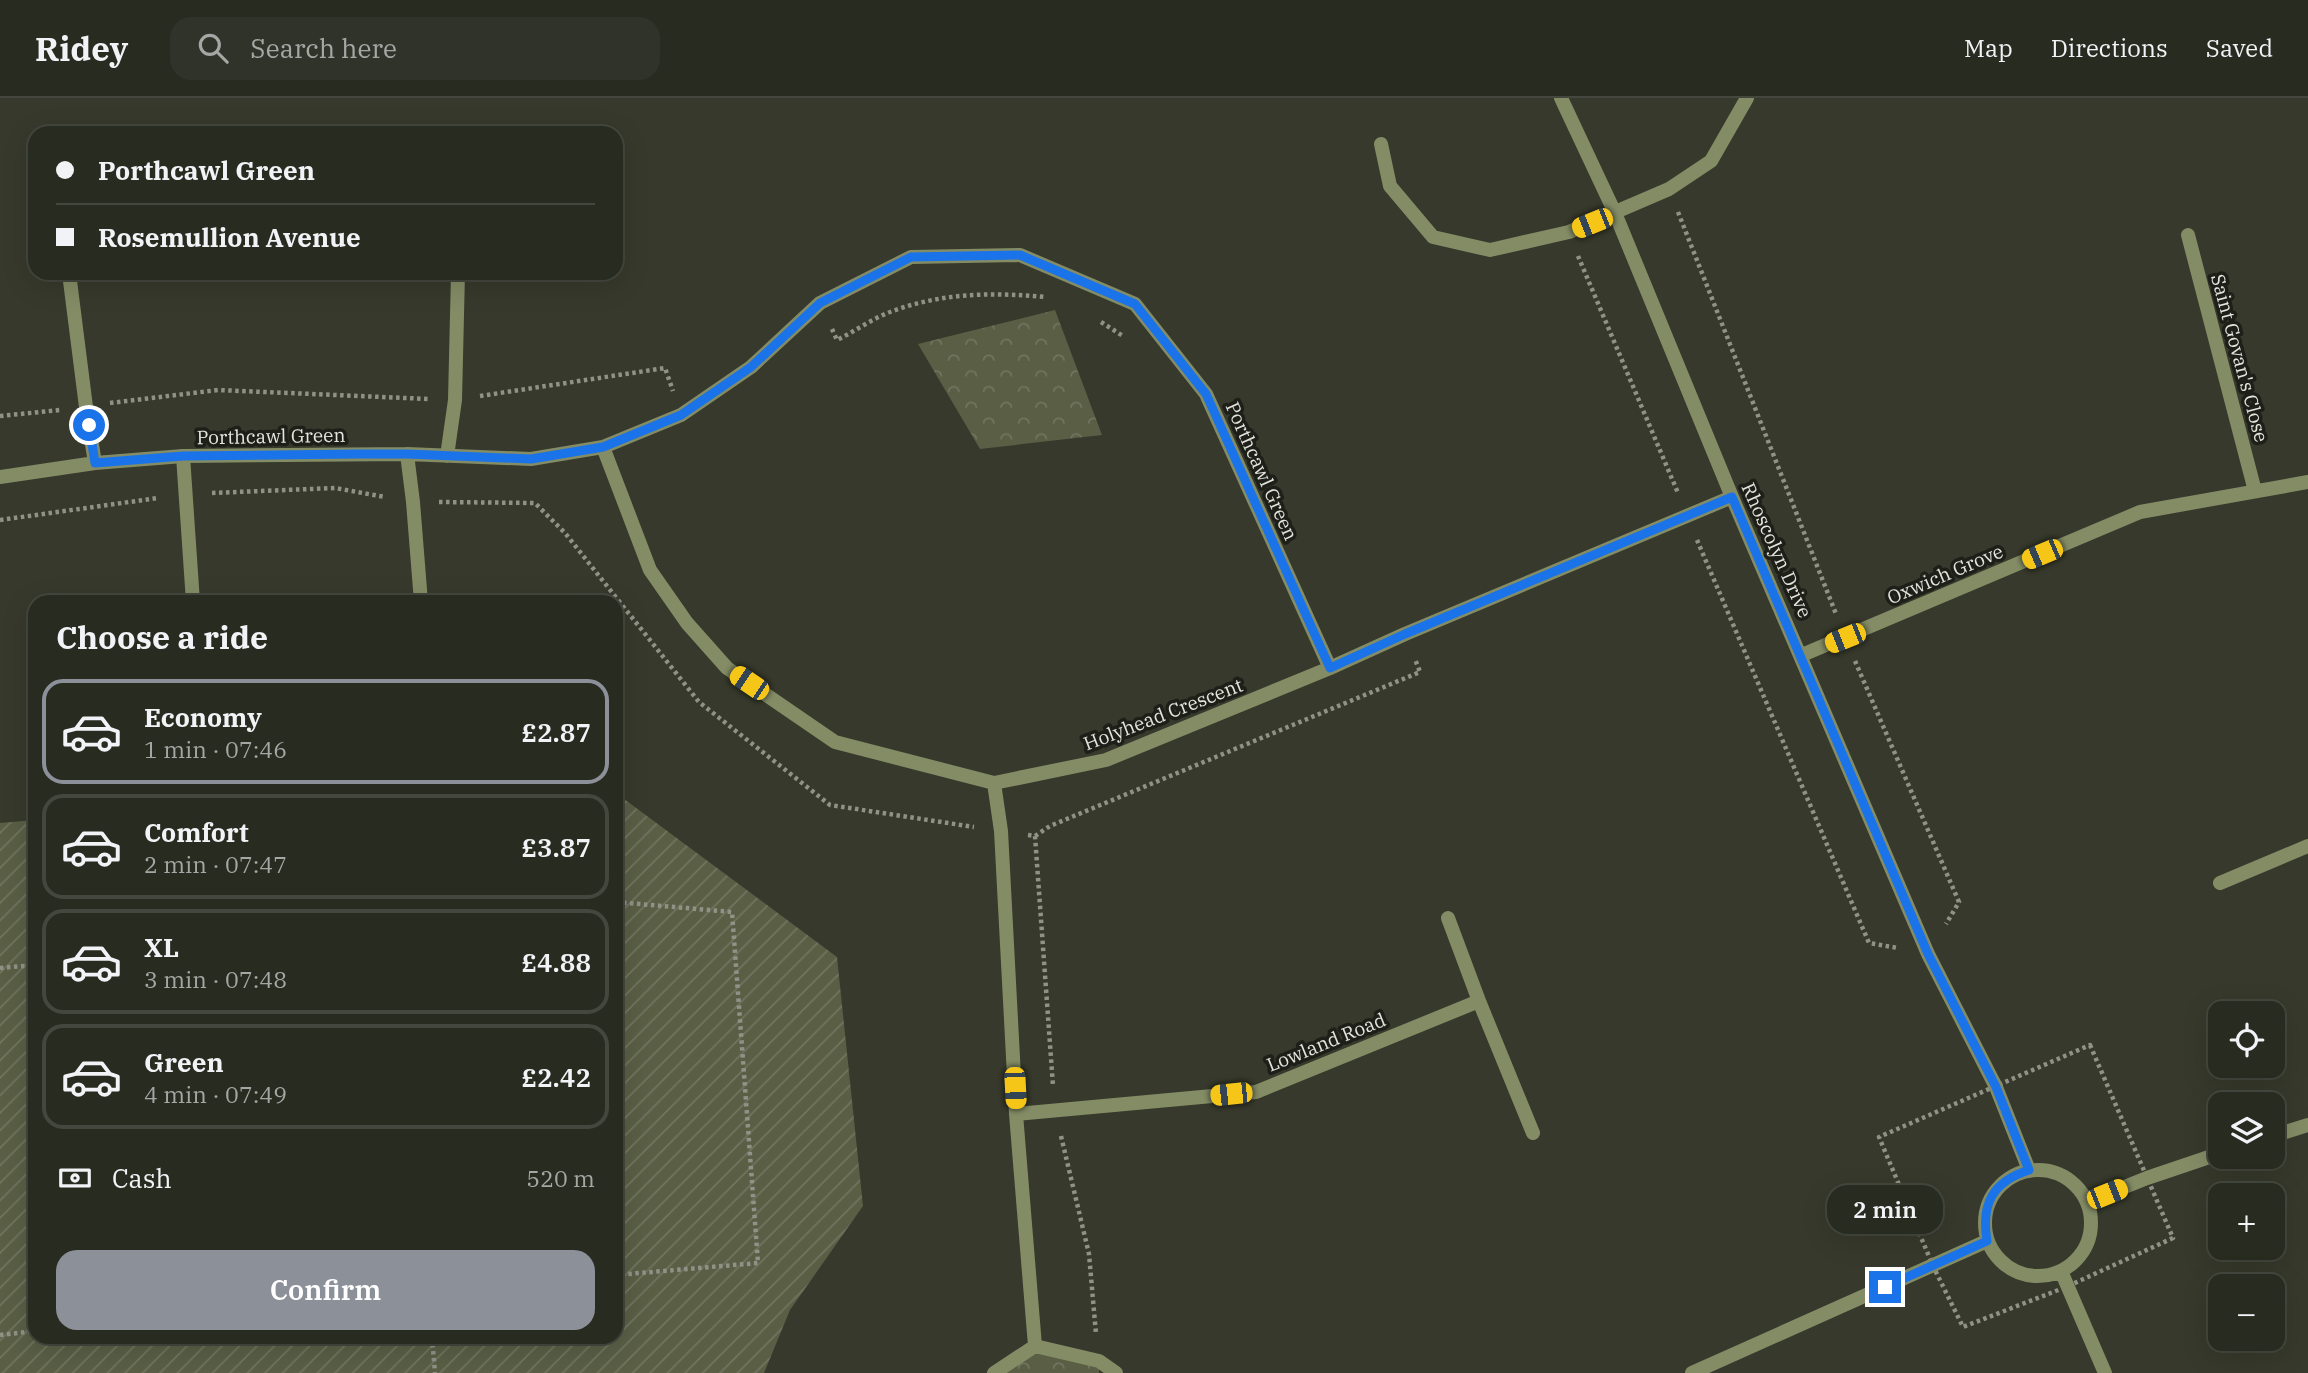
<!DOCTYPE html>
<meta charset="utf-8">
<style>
body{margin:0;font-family:"IBM Plex Serif",serif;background:#303329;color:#f1f3f6;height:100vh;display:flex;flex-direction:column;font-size:26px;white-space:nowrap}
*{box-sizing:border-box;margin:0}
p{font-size:23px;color:#a5a7a5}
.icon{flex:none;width:38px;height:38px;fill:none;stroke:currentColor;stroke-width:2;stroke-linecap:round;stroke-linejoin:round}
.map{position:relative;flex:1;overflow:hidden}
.details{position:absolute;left:28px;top:497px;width:595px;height:749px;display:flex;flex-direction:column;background:#282b20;border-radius:21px;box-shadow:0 7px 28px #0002,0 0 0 2px #44473e}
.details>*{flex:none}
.guide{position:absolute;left:28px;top:28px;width:595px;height:154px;border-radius:21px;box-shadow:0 7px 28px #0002,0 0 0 2px #44473e;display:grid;align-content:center;height:154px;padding:0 28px;background:#282b20}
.buttons{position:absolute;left:2208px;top:903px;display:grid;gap:14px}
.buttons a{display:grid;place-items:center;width:77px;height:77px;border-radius:14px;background:#282b20;box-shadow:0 7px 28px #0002,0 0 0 2px #44473e;font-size:35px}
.end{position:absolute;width:32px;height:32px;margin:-16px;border:9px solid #1a73e8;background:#fff;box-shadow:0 0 0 4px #fff}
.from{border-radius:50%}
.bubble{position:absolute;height:49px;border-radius:21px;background:#282b20;box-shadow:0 7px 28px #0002,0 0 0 2px #44473e;font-size:23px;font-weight:600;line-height:49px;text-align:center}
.car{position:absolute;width:21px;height:42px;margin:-21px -10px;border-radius:9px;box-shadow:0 0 5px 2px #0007;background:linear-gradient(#f5c518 24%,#345 0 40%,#f5c518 0 76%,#345 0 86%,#f5c518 0)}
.guide b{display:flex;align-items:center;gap:24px;height:66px;font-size:26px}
.guide b+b{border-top:2px solid #44473e}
.guide i{width:18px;height:18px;background:#f1f3f6}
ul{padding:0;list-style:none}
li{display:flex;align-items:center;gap:21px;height:105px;margin:0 14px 10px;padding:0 14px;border:4px solid #44473e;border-radius:21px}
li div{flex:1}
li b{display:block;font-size:26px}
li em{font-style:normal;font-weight:600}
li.selected{border-color:#8c9099}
li>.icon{width:63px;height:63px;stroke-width:1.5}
h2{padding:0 28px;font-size:32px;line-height:84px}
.pay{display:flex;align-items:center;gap:18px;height:77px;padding:0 28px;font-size:26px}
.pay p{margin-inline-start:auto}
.cta{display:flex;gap:14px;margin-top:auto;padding:14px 28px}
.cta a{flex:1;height:80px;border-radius:21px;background:#8c9099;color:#fff;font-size:28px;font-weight:600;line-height:80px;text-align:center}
header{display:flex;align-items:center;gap:42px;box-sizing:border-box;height:98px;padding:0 35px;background:#282b20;border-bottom:2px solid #44473e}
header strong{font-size:33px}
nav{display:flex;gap:38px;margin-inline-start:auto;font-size:24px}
.search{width:490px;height:63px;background:#303329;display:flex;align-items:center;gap:18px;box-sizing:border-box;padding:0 24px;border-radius:21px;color:#a5a7a5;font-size:26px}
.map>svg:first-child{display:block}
.park{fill:url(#park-crowns)}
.garden{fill:url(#garden-furrows)}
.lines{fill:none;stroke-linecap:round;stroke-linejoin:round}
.path{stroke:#909287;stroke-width:4.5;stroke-dasharray:3.5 3.5;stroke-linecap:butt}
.service{stroke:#838c65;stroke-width:14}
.minor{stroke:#838c65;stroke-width:14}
.route{stroke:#1a73e8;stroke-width:9}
.labels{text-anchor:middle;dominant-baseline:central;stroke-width:7;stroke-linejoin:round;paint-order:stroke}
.street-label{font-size:19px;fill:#e4e6dd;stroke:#1e1f19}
</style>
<header>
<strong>Ridey</strong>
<div class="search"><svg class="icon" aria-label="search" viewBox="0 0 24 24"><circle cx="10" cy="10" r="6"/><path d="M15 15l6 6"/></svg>Search here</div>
<nav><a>Map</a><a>Directions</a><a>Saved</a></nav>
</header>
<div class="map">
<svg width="2308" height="1275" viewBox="0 0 2308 1275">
<defs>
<pattern id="park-crowns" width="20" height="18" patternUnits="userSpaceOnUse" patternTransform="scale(1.75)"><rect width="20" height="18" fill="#595e45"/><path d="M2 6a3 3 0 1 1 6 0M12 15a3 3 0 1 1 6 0" fill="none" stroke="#71755f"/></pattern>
<pattern id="garden-furrows" width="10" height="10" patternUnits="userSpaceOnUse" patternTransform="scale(1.75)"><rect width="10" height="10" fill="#595e45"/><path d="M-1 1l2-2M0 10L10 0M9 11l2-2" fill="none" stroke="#71755f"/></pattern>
</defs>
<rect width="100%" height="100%" fill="#36392b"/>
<path class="park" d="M1055,212l47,125 -122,14 -62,-105z
M1035,1248l64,15v12h-105z"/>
<path class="garden" d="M616,695l221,164 26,249 -73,104 -26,63h-764v-550l35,-3v517h581z"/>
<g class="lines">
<path class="path" d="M1678,114l158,402
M1578,158l100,237
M1101,224l22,14
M832,231l5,11c18,-9 35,-21 53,-28 50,-19 102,-20 155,-15
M480,298l185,-28 8,23
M110,305l108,-13 211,9
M0,318l60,-6
M212,395l123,-5 50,9
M439,404l96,1 30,30 134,169 131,103 144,22
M0,422l158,-22
M1697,442l172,403 29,5
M1855,563l104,241 -13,22
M1028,737l7,1 18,250
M1035,738l15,-10 370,-154 -5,-13
M616,804l116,10 26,351 -142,12
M0,870l35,-3
M2090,947l83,193 -107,49 -103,40 -30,-61 -54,-129z
M1061,1038l28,118 7,80
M0,1237l35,-4
M432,1239l3,36"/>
<path class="service" d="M1381,46l9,42 43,51 57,13 79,-18 100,-43 42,-28 36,-63
M183,358l10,146"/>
<path class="minor" d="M1561,0l54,115 117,284 196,457 68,133 33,83
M2188,137l67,256
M69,175l17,134 9,56
M603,349l47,123 37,53 40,45 108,74 159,41 112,-23 224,-92 75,-34 327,-137
M407,356l6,48 8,100
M447,358l8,-56 3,-127
M0,379l95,-14 88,-7 224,-2 124,5 72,-12 78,-32 70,-48 69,-64 91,-46 109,-2 115,49 71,90 124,274
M1802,557l338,-143 168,-30
M994,685l7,48 15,283 19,232
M2220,785l88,-37
M1448,820l31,83 54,132
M1016,1016l240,-22 223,-91
M2273,1038l35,-11
M1985 1125a53 53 0 1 1 106 0a53 53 0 1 1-106 0Z
M2087,1104l60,-24 74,-25
M2061,1173l44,102
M994,1275l41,-27 64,15 17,12
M1692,1275l295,-132"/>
</g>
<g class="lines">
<path class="route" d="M89,327l6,38 88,-7 174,-2h50l124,5 72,-12 78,-32 70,-48 69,-64 91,-46 109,-2 115,49 71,90 124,274 75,-34 327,-137 196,457 68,133 33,83c-37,12 -48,34 -42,71l-102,46"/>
</g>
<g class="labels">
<g class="street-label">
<text transform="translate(2240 260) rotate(75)">Saint Govan's Close</text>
<text transform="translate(271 338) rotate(-1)">Porthcawl Green</text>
<text transform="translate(1262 373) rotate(66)">Porthcawl Green</text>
<text transform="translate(1777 452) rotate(66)">Rhoscolyn Drive</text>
<text transform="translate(1945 476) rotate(-23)">Oxwich Grove</text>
<text transform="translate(1163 616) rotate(-21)">Holyhead Crescent</text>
<text transform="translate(1326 944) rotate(-22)">Lowland Road</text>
</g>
</g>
</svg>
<div class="buttons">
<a><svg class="icon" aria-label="locate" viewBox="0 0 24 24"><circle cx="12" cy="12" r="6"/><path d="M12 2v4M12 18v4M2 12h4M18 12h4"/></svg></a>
<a><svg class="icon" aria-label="layers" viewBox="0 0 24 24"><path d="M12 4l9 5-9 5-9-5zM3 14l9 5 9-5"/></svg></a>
<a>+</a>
<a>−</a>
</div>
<i class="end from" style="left:89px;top:327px"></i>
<i class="end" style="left:1885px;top:1189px"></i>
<div class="bubble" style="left:1827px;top:1087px;width:116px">2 min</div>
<i class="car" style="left:1592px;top:125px;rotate:248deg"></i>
<i class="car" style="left:2042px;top:456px;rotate:247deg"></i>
<i class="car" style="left:1845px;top:540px;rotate:248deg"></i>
<i class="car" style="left:749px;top:585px;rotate:304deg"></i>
<i class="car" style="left:1015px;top:990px;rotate:177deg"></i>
<i class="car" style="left:1231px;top:996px;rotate:264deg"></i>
<i class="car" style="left:2107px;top:1096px;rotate:68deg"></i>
<div class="guide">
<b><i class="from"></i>Porthcawl Green</b>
<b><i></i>Rosemullion Avenue</b>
</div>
<section class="details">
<h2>Choose a ride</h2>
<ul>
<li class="selected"><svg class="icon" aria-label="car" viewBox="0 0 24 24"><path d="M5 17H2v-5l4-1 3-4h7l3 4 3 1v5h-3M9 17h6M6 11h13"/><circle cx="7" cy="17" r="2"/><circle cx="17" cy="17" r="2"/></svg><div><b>Economy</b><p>1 min · 07:46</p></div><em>£2.87</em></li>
<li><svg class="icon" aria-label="car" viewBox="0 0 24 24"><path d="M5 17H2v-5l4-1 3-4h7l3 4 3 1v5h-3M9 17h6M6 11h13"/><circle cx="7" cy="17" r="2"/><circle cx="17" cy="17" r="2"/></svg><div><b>Comfort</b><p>2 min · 07:47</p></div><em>£3.87</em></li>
<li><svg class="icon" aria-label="car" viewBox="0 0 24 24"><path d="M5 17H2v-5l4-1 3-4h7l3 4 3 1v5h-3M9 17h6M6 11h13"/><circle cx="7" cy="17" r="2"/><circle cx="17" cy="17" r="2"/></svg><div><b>XL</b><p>3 min · 07:48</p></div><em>£4.88</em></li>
<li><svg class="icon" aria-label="car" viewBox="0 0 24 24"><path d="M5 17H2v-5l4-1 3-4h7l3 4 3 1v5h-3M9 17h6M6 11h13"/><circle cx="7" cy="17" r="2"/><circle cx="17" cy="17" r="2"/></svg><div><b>Green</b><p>4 min · 07:49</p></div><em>£2.42</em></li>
</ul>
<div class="pay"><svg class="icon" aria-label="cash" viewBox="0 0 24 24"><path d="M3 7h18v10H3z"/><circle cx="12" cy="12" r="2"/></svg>Cash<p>520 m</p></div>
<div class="cta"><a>Confirm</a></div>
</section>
</div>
